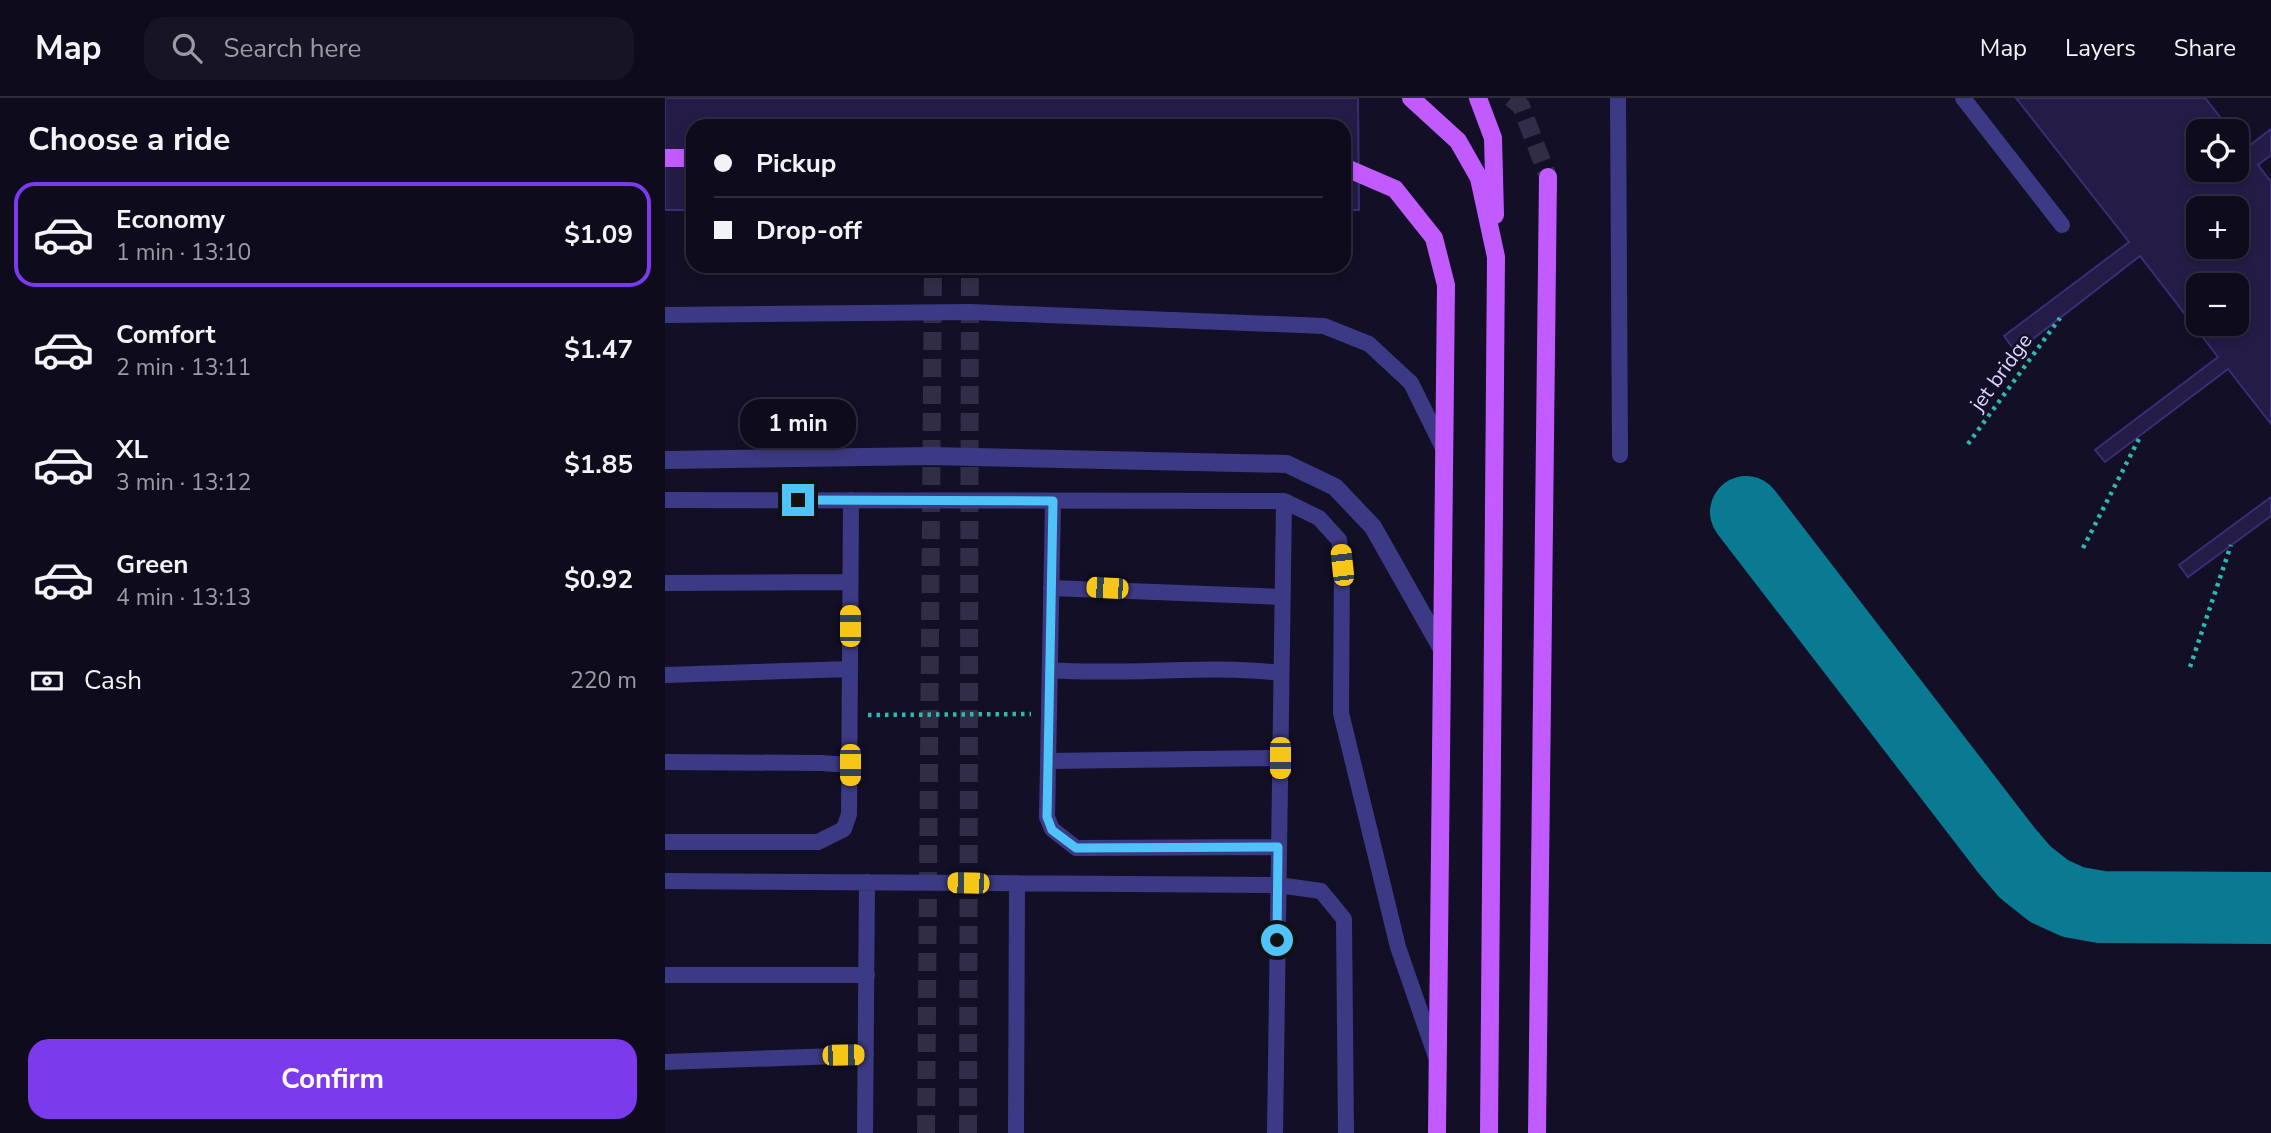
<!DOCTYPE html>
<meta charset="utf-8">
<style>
body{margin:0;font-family:"Nunito Sans",sans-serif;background:#171425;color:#f1f3f6;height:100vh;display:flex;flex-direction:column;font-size:26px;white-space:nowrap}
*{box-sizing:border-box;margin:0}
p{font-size:23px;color:#9b9ba3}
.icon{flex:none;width:38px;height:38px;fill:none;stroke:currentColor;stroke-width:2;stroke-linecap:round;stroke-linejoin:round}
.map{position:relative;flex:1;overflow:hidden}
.sheet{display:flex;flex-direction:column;background:#0e0b1c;width:665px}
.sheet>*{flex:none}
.guide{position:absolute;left:21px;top:21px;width:665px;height:154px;border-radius:21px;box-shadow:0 4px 10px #0003,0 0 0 2px #2e2b3b;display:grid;align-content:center;height:154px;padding:0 28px;background:#0e0b1c}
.tools{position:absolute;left:1521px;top:21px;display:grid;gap:14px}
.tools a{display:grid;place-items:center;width:63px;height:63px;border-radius:14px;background:#0e0b1c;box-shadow:0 4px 10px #0003,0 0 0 2px #2e2b3b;font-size:35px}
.end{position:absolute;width:32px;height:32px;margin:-16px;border:9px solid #4fc3f7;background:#111;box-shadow:0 0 0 4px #111}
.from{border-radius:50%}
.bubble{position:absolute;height:49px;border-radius:21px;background:#0e0b1c;box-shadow:0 4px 10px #0003,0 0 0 2px #2e2b3b;font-size:23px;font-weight:700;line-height:49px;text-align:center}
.car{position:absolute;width:21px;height:42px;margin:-21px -10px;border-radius:9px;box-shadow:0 0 5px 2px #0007;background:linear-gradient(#f5c518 24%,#345 0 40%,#f5c518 0 76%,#345 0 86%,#f5c518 0)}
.guide b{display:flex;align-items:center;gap:24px;height:66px;font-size:26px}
.guide b+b{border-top:2px solid #2e2b3b}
.guide i{width:18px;height:18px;background:#f1f3f6}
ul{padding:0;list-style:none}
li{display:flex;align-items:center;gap:21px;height:105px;margin:0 14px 10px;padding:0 14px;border:4px solid transparent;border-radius:21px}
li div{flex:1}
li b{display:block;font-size:26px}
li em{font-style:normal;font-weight:700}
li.on{border-color:#7c3aed}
li>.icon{width:63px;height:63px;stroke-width:1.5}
h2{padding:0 28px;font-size:32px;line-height:84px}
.pay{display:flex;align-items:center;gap:18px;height:77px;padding:0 28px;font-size:26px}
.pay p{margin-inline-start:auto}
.button{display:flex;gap:14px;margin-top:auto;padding:14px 28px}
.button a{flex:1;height:80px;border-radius:21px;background:#7c3aed;color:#fff;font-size:28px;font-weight:700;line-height:80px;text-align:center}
header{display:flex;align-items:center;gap:42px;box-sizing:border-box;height:98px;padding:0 35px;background:#0e0b1c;border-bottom:2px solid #2e2b3b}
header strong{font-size:33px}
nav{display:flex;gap:38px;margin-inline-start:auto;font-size:24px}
.search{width:490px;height:63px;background:#171425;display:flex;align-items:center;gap:18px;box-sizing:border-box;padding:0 24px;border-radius:21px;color:#9b9ba3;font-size:26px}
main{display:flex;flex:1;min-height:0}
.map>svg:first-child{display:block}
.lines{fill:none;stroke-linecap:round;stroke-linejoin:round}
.taxiway{stroke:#0a7a92;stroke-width:72}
.building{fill:#241b47;stroke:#3b2d73;stroke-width:2;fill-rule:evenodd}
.pedestrian-tunnel{stroke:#312d47;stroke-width:18;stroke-dasharray:18 9;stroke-linecap:butt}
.primary-tunnel{stroke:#312d47;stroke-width:18;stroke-dasharray:18 9;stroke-linecap:butt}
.path{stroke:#2fb8b0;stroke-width:4.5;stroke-dasharray:3.5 5;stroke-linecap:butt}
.service{stroke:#3d3a85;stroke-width:16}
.minor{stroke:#3d3a85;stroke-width:18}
.primary{stroke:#c25bff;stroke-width:18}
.route{stroke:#4fc3f7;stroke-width:9}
.labels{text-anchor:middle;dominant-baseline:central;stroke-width:5;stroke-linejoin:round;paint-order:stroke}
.street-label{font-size:21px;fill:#d9d4ff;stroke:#130f26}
</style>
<header>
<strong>Map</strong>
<div class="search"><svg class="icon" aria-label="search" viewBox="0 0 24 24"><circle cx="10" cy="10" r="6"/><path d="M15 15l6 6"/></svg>Search here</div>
<nav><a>Map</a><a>Layers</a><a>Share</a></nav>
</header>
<main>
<section class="sheet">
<h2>Choose a ride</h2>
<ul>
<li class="on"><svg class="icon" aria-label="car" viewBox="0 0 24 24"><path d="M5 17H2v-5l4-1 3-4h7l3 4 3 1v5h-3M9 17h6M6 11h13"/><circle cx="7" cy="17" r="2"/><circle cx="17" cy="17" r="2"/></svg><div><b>Economy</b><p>1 min · 13:10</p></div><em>$1.09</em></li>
<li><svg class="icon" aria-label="car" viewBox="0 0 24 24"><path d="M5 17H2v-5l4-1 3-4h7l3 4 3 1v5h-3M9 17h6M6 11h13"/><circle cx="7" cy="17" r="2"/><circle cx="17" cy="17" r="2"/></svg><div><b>Comfort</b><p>2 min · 13:11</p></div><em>$1.47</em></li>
<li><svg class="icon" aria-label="car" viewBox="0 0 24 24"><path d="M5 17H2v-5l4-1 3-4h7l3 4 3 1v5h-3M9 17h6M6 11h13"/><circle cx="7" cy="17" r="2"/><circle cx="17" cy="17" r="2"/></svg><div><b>XL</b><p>3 min · 13:12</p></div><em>$1.85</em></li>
<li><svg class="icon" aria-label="car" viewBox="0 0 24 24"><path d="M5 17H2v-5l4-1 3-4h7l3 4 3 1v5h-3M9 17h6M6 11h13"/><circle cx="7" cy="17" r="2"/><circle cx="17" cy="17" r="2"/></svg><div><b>Green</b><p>4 min · 13:13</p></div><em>$0.92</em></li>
</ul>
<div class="pay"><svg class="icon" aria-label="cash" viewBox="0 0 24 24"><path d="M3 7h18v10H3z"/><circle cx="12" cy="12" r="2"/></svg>Cash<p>220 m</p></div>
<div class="button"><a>Confirm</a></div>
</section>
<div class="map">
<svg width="1606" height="1035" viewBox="0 0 1606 1035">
<rect width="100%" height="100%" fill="#130f26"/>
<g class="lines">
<path class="taxiway" d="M1081,414l261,339 18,21 24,19 24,11 28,5 170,1"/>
</g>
<path class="building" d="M0,0h693l1,112h-15v-84h-651v84h-28z
M1351,0h189l26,33h-33v39h39v-32l8,11 26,-20v26l-13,10 13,17v242l-43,-55 -123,93 -10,-12 123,-93 -78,-101 -124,96 -12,-16 125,-94zM1533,110h39v39h-39zM1533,187h39v39h-39z
M1606,399v19l-83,61 -9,-12z"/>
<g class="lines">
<path class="pedestrian-tunnel" d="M261,1035l7,-867
M303,1035l2,-867"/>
<path class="primary-tunnel" d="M846,0l10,8 27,71"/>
<path class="path" d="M1303,346l92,-126
M1418,450l58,-113
M1525,569l41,-122
M203,617l163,-1"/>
<path class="service" d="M953,0l2,357
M1298,0l99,127
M0,217l305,-3 354,14 45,18 42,39 33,67
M0,402l619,1 35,17 20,22 3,25 -1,148 57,234 38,110
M388,403l-6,316 5,12 24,19 202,-1
M0,485l185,-1
M386,490l231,9
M385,572c77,6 154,-6 231,3
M0,577l185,-6
M383,663l232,-3
M0,664l156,1 29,2
M0,744h153l26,-13 5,-15 2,-314
M0,783l613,4 43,6 23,28 2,214
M0,877h202
M0,964l201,-7
M200,1035l2,-251
M351,1035l1,-250
M610,1035l9,-632"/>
<path class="minor" d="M0,362l266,-4 356,8 48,23 38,40 69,122"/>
<path class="primary" d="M746,0l47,43 21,37 17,79 -7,876
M813,0l15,40 2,77
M0,60h28
M679,69l51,22 39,49 12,47 -9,848
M872,1035l11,-956"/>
</g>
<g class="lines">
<path class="route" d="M133,402l255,1 -6,316 5,13 24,18 202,-1 -1,93"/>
</g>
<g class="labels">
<g class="street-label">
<text transform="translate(1336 274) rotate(-54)">jet bridge</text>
</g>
</g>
</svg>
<div class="tools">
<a><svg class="icon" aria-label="locate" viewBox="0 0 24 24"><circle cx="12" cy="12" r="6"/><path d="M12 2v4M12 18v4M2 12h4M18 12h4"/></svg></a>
<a>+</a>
<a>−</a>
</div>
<i class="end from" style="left:612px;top:842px"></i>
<i class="end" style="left:133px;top:402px"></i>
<div class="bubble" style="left:75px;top:301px;width:116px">1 min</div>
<i class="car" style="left:677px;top:467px;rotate:354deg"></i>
<i class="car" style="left:442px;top:490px;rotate:273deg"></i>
<i class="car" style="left:185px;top:528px;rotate:0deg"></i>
<i class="car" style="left:615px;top:660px;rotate:180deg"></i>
<i class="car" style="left:185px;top:667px;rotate:180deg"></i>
<i class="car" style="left:303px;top:785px;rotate:271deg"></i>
<i class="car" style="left:178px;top:957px;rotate:89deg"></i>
<div class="guide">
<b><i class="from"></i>Pickup</b>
<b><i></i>Drop-off</b>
</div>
</div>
</main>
